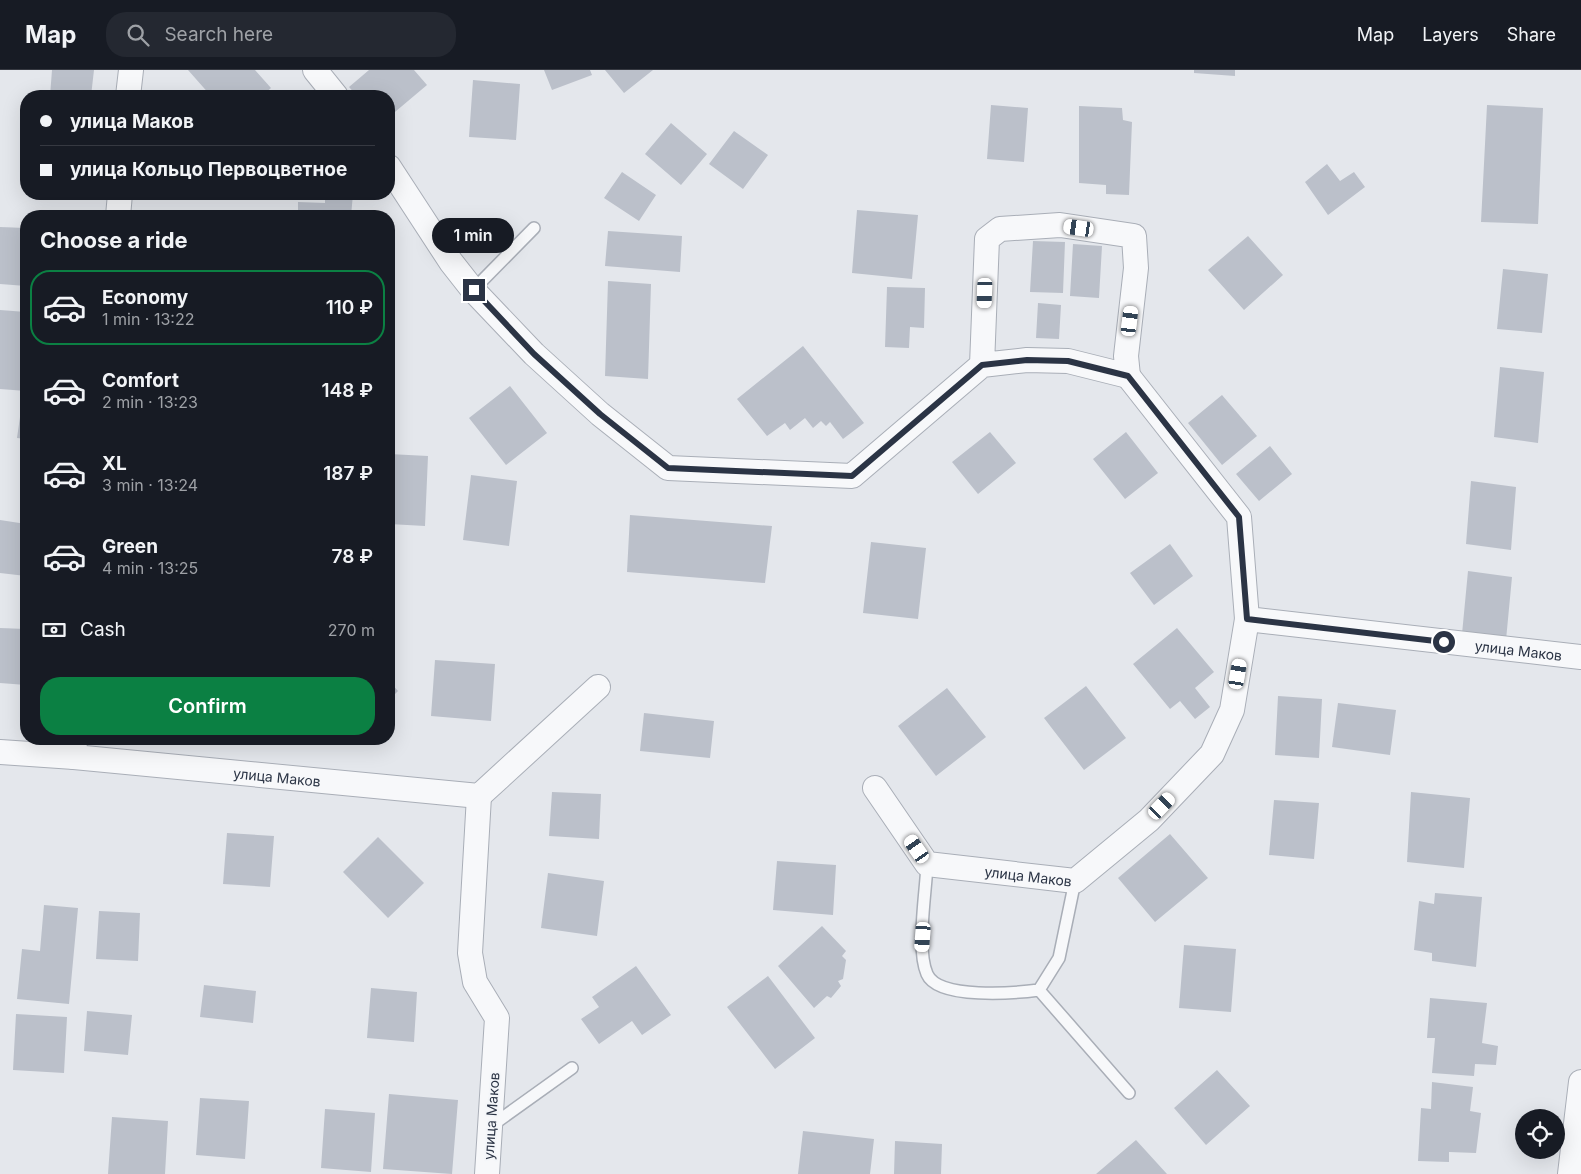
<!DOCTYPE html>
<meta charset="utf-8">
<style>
body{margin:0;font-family:Inter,sans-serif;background:#242831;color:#f1f3f6;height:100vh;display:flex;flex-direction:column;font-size:19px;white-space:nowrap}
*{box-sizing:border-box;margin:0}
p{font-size:16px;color:#9ea1a6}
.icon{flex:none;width:28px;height:28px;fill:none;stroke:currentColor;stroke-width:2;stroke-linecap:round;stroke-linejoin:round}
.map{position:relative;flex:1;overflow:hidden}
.details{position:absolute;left:20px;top:140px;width:375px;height:535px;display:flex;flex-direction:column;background:#171b24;border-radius:20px;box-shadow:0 5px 20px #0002}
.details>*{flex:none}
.guide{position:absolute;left:20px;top:20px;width:375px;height:110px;border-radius:20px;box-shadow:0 5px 20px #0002;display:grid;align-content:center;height:110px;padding:0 20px;background:#171b24}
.tools{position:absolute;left:1515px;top:1039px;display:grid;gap:10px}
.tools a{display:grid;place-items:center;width:50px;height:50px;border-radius:50%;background:#171b24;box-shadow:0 5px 20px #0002;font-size:25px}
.end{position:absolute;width:22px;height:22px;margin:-11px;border:6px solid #2b3445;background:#fff;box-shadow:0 0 0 2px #fff}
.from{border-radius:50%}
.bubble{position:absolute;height:35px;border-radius:18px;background:#171b24;box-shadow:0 5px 20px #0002;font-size:16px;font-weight:600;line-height:35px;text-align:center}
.car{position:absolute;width:15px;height:30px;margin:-15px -8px;border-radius:6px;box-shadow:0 0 4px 1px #0007;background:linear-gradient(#fff 24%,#345 0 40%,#fff 0 76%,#345 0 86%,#fff 0)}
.guide b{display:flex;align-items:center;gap:18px;height:48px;font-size:19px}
.guide b+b{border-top:1px solid #363941}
.guide i{width:12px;height:12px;background:#f1f3f6}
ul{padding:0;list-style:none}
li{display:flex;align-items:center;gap:15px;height:75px;margin:0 10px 8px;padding:0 10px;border:2px solid transparent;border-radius:20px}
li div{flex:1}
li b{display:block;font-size:19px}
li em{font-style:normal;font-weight:600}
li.on{border-color:#0b8043}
li>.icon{width:45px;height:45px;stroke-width:1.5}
h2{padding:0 20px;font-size:22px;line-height:60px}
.pay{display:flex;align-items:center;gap:12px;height:55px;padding:0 20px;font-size:19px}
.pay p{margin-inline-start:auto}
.primary-button{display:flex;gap:10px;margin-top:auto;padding:10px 20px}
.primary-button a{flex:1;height:58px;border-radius:20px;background:#0b8043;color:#fff;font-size:20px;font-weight:600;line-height:58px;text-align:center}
header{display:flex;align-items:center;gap:30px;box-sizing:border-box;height:70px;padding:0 25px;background:#171b24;border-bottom:1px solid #363941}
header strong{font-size:24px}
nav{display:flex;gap:28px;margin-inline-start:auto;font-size:18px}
.search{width:350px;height:45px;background:#242831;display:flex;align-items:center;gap:12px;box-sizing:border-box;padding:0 18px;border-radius:20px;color:#9ea1a6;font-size:19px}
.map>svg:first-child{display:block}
.building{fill:#bbc0ca}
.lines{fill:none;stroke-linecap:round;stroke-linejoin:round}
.lane-casing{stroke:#a9aeb7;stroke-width:14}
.street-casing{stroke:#a9aeb7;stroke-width:26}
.lane{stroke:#f7f8fa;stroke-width:11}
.street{stroke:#f7f8fa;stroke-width:24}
.route{stroke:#2b3445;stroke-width:6}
.labels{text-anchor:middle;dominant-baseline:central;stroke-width:4;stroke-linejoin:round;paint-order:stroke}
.street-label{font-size:14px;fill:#2b3445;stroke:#f4f6f9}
</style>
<header>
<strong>Map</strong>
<div class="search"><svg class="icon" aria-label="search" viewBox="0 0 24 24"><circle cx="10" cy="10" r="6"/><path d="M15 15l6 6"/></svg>Search here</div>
<nav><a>Map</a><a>Layers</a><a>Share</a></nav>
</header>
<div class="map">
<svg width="1581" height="1104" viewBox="0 0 1581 1104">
<rect width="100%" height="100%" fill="#e4e7ec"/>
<path class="building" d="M52,0h42l-3,26h-41z
M188,0h67l16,18 -9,8h-51z
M369,0h45l13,15 -38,32v-21h-32l-8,-9z
M544,0h46l2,5 -40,15z
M605,0h48l-29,23z
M1194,0h41v6l-41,-3z
M473,10l47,4 -4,56 -47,-3z
M991,35l37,3 -4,54 -37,-3z
M1487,35l56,3 -5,116 -57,-2z
M1079,36l43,2 1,12 9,2 -3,73 -23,-1v-9l-27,-2z
M671,53l36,31 -26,31 -36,-31z
M734,61l34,24 -25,34 -34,-25z
M1327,94l13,17 14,-9 11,15 -37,28 -23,-33z
M622,102l34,23 -17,26 -35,-23z
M325,124h28l-2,22h-53v-14l27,1z
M857,140l61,5 -6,64 -60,-6z
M0,157l26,1v58l-26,-2z
M608,161l74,5 -2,36 -75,-6z
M1248,166l35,39 -39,35 -36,-40z
M1033,171l32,1 -2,51 -33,-1z
M1073,174l29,2 -3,52 -29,-2z
M1503,199l45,5 -6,59 -45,-4z
M608,211l43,3 -3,95 -43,-3z
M887,217l38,1 -1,40 -14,-1 -1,21 -24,-1z
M1038,233l23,2 -2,34 -23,-1z
M0,240l26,2v79l-26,-2z
M803,276l61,77 -21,16 -13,-17 -4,4 -5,-5 -8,7 -8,-10 -15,12 -5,-7 -18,13 -30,-37z
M1500,297l44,5 -6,71 -44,-6z
M510,316l37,47 -41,32 -37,-47z
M1222,325l35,41 -35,29 -34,-42z
M20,347h6v22l-9,-1z
M990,362l26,31 -38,31 -26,-32z
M1126,362l32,41 -33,26 -32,-40z
M1270,376l22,28 -33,27 -23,-27z
M389,384l39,2 -3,70 -36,-2z
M471,405l46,6 -8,65 -46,-6z
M1471,411l45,6 -5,63 -45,-6z
M630,445l142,11 -7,57 -138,-11z
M0,450l26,4v52l-26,-3z
M871,472l55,6 -8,71 -55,-6z
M1170,474l23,32 -39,29 -24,-32z
M1468,501l44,6 -6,63 -44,-6z
M0,558l26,1v56l-26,-2z
M1177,558l37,44 -19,16 15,19 -15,12 -15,-18 -10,8 -37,-45z
M435,590l60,4 -4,57 -60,-5z
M389,611l9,10 -9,9z
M1086,616l40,52 -42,32 -40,-52z
M947,618l39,49 -50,39 -38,-50z
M1278,626l44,3 -3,59 -44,-3z
M1338,633l58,7 -6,45 -58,-8z
M644,643l70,8 -4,37 -70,-7z
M552,722l49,2 -2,45 -50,-3z
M1411,722l59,6 -6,70 -57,-6z
M1274,730l45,3 -5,56 -45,-4z
M227,763l47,3 -4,51 -47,-3z
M1170,764l38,44 -53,44 -37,-44z
M378,767l46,46 -36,35 -45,-46z
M777,791l59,4 -3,50 -60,-5z
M548,803l56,8 -7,55 -56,-8z
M1435,823l47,4 -6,70 -44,-6v-8l-18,-3 5,-49 15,3z
M44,835l34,3 -9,96 -52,-5 5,-50 18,2z
M99,841l41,2 -2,48 -42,-2z
M822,856l24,25 -4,5 4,4 -3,19 -5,2 3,5 -10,12 -4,-2 -13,12 -36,-42z
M1184,875l52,4 -5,63 -52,-4z
M636,896l35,49 -29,20 -10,-14 -33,23 -18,-25 18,-12 -7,-10z
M768,906l47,62 -40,31 -48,-62z
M204,915l52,6 -3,32 -53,-6z
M371,918l46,4 -3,50 -47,-4z
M1430,928l57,5 -5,40 16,3 -2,19 -21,-1 -1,12 -42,-3 3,-35h-8z
M87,941l45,4 -4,40 -44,-4z
M16,944l51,3 -3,56 -51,-3z
M1217,1000l33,36 -44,39 -32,-37z
M1432,1012l41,5 -3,24 11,2 -5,40 -27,-1v10l-31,-1 3,-53 10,1z
M389,1024l69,6 -6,74 -69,-5z
M200,1028l49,3 -4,58 -49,-4z
M325,1039l50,4 -4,59 -50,-4z
M112,1047l56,4 -3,53h-57z
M803,1061l71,8 -4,35h-72z
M1136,1070l31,34h-71z
M895,1071l47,3 -1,30h-47z"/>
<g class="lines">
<defs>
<path id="lane" d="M473,220l61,-62
M927,794c-1,28 -11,85 0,110 11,26 89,19 112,16l20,-32 16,-77
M1039,920l90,103
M491,1056l81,-58"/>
<g id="street">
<path d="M315,0l21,26"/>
<path d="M128,26l3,-26"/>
<path d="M389,97l62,95 22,28 61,64 66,60 68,54 184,8 130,-111 45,-5 41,1 60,15 -2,-20 10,-88 -2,-32 -74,-11 -60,4 -13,10 -5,126"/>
<path d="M118,146l2,-22"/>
<path id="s1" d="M1128,306l111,141 8,102 334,38"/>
<path d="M0,682l74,5 1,-18"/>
<path id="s2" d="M74,687l405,39 119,-109"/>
<path id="s3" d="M875,718l52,76 148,17 74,-61 63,-66 20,-44 15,-91"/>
<path d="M479,726l-9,157 5,29 22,36 -10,156"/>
<path d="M1570,1104l11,-92"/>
</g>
</defs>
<use href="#lane" class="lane-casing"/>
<use href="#street" class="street-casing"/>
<use href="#lane" class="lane"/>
<use href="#street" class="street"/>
</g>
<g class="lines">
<path class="route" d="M474,220l60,64 66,60 68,54 184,8 130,-111 45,-5 41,1 60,15 111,141 8,102 197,23"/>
</g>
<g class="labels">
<g class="street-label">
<text stroke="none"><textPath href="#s1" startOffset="555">улица Маков</textPath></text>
<text stroke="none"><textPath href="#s2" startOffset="204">улица Маков</textPath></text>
<text stroke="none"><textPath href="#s3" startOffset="194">улица Маков</textPath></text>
<text transform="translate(491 1046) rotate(-86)">улица Маков</text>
</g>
</g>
</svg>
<div class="tools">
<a><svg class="icon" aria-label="locate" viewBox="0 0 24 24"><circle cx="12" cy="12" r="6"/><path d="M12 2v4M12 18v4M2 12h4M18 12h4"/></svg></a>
</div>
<i class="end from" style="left:1444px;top:572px"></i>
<i class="end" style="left:474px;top:220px"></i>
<div class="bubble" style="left:432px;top:148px;width:82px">1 min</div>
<i class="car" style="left:1079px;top:158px;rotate:278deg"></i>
<i class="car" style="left:985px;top:223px;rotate:182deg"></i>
<i class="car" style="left:1130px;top:251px;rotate:7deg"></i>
<i class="car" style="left:1238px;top:604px;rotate:10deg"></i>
<i class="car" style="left:1162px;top:736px;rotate:44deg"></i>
<i class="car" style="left:917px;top:779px;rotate:325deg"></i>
<i class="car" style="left:923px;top:867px;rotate:184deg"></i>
<div class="guide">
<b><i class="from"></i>улица Маков</b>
<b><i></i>улица Кольцо Первоцветное</b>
</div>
<section class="details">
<h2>Choose a ride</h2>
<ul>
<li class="on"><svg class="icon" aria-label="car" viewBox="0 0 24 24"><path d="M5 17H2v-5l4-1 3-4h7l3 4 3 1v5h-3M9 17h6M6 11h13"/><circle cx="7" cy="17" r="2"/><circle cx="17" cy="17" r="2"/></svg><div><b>Economy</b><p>1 min · 13:22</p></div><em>110 ₽</em></li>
<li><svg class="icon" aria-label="car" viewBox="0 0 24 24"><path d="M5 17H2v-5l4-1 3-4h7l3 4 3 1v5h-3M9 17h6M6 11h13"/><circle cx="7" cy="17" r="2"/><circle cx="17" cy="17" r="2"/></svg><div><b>Comfort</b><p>2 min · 13:23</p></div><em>148 ₽</em></li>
<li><svg class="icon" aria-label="car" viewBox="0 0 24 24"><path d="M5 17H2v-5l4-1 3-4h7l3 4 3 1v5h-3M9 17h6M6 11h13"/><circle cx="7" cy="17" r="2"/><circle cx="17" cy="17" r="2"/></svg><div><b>XL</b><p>3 min · 13:24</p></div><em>187 ₽</em></li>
<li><svg class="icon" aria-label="car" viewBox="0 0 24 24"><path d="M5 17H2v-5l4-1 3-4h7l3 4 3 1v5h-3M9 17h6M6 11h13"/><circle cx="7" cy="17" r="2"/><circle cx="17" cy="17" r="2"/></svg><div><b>Green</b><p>4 min · 13:25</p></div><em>78 ₽</em></li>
</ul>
<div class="pay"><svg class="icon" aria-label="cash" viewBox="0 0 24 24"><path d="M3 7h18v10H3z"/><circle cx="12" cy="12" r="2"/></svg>Cash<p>270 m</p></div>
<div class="primary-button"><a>Confirm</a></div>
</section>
</div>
